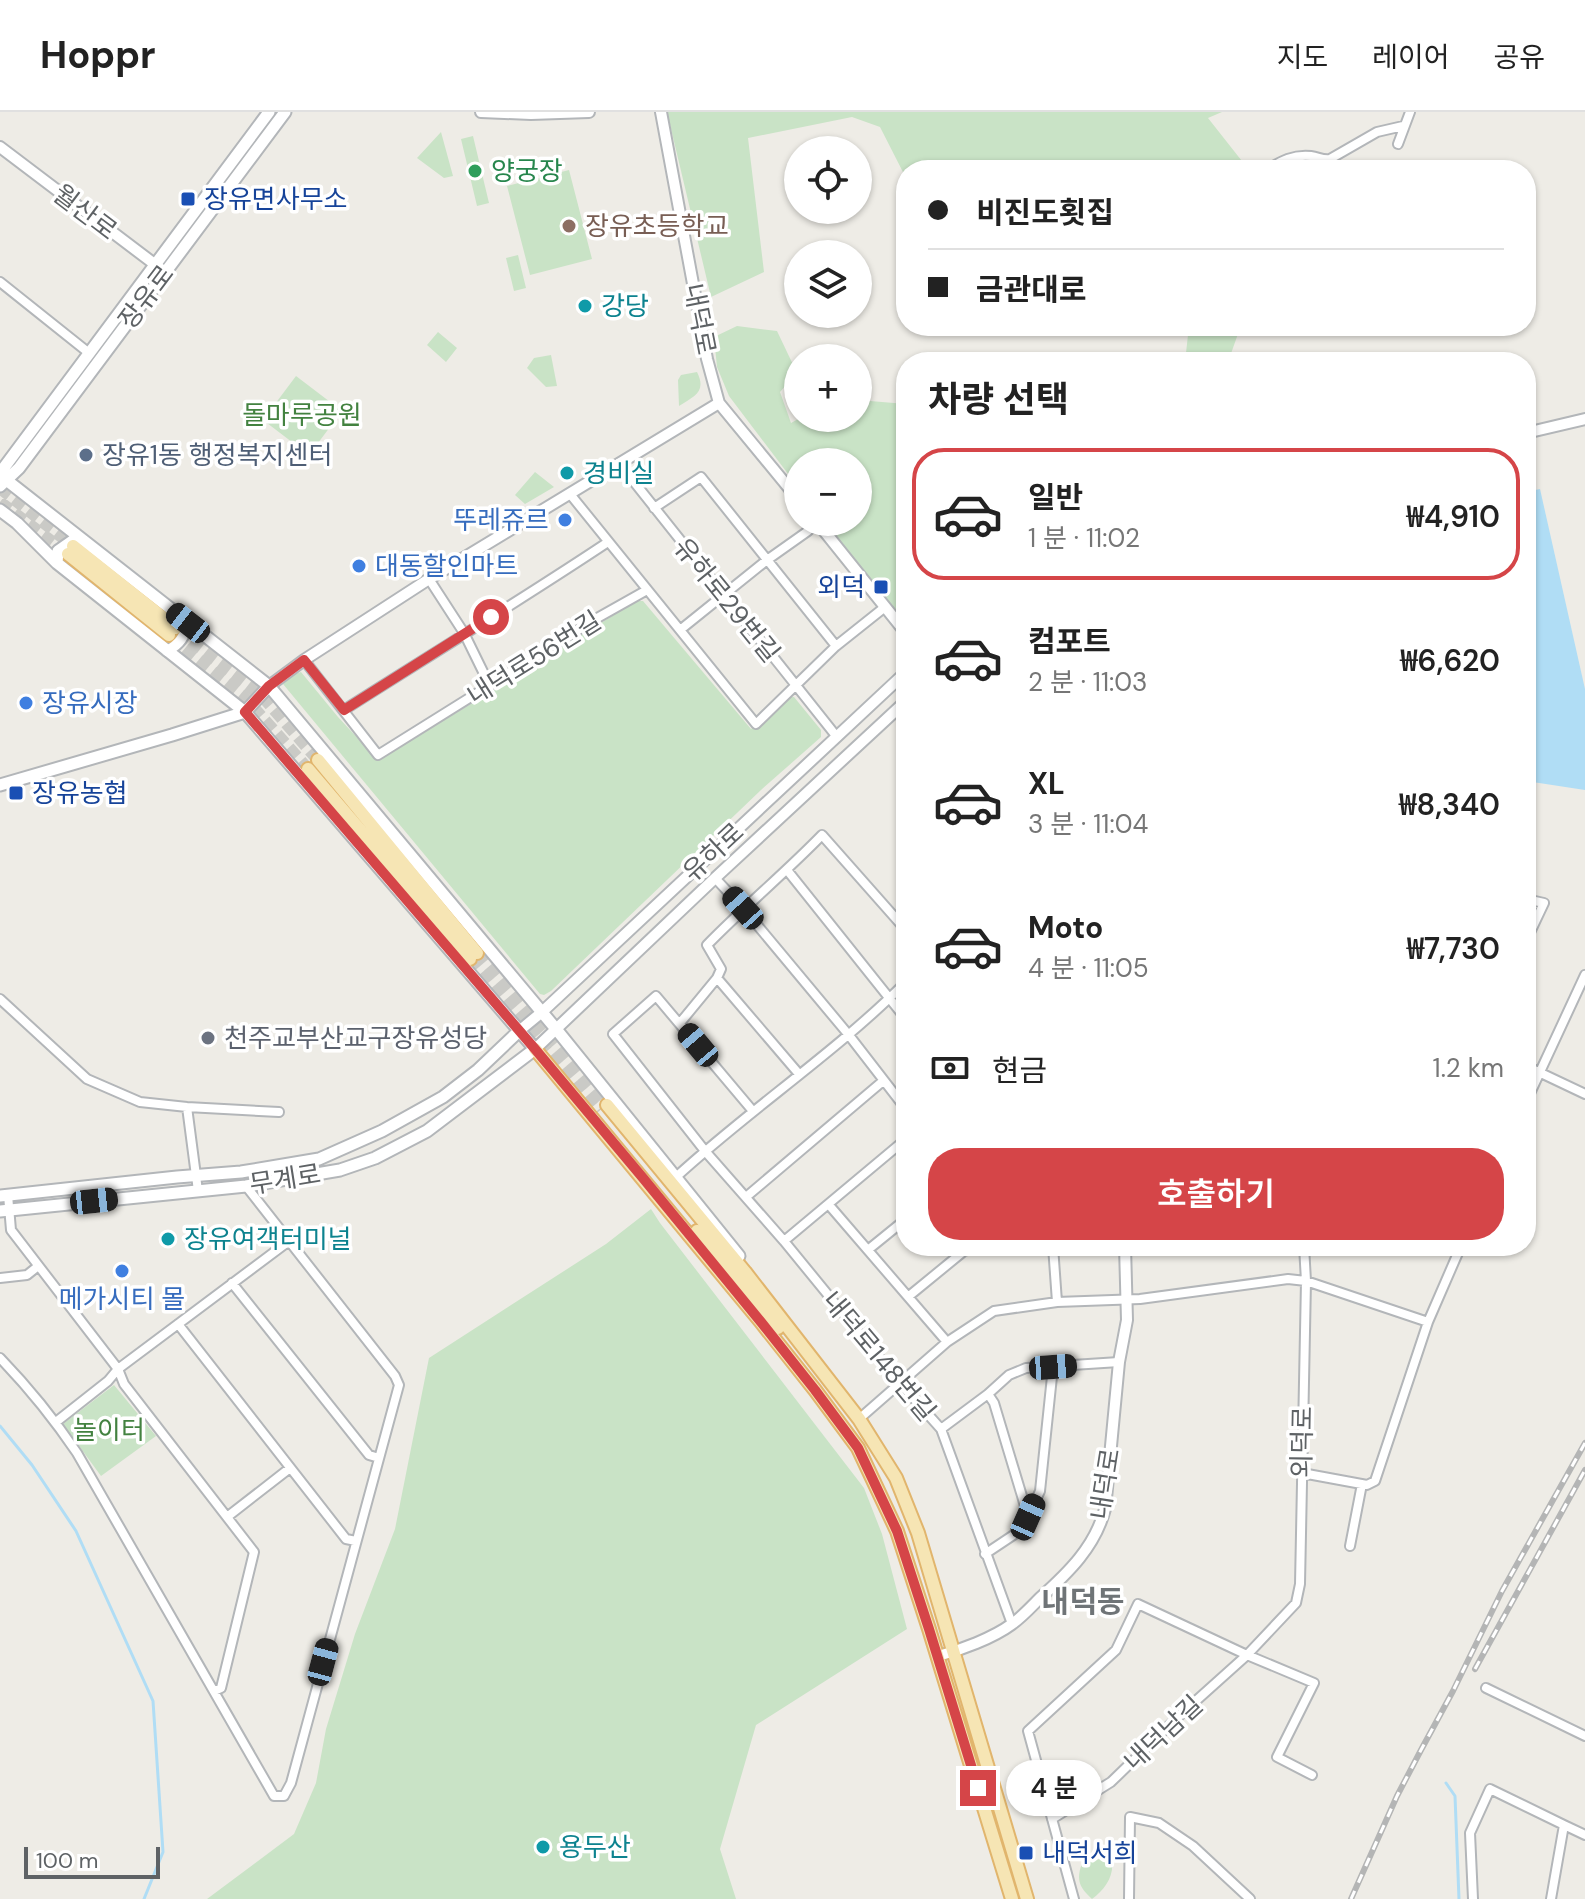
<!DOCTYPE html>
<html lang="ko">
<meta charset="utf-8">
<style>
body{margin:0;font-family:"DM Sans","Noto Sans KR",sans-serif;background:#f6f6f6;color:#222;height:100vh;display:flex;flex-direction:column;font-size:30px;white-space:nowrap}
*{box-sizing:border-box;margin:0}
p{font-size:26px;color:#767676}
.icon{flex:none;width:44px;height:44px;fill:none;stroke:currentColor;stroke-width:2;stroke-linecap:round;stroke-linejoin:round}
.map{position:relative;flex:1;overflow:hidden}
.drawer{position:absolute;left:896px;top:240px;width:640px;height:904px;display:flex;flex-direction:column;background:#fff;border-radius:32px;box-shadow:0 2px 6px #0004}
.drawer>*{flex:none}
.top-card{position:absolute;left:896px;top:48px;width:640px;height:176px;border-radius:32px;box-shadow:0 2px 6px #0004;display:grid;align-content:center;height:176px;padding:0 32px;background:#fff}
.tools{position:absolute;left:784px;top:24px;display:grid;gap:16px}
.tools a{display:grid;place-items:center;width:88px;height:88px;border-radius:50%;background:#fff;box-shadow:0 2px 6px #0004;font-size:40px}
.scale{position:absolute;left:24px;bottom:20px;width:136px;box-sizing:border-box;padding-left:8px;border:4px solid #5e6265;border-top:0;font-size:22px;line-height:28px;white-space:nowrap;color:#5e6265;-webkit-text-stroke:6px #fff;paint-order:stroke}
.end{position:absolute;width:36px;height:36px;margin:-18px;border:10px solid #d54548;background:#fff;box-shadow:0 0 0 4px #fff}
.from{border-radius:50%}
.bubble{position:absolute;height:56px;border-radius:28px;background:#fff;box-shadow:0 2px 6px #0004;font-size:26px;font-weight:600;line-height:56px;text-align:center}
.car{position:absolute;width:24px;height:48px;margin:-24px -12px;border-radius:10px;box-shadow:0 0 6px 2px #0007;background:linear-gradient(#222 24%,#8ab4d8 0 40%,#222 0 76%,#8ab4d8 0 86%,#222 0)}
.top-card b{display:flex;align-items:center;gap:28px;height:76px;font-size:30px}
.top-card b+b{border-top:2px solid #e0e0e0}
.top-card i{width:20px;height:20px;background:#222}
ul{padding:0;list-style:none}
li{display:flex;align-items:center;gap:24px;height:132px;margin:0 16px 12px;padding:0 16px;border:4px solid transparent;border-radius:32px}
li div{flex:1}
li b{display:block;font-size:30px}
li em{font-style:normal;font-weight:600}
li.current{border-color:#d54548}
li>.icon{width:72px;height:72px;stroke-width:1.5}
h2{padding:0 32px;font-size:36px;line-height:96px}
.pay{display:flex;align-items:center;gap:20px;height:88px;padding:0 32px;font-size:30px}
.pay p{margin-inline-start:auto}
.action{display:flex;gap:16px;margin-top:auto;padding:16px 32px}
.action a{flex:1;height:92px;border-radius:32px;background:#d54548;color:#fff;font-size:32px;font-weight:600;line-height:92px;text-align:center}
header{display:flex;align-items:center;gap:48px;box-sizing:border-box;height:112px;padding:0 40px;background:#fff;border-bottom:2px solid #e0e0e0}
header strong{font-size:38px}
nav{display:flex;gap:44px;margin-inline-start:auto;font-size:28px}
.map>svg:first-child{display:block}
.green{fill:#c9e3c6}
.water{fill:#b0ddf5}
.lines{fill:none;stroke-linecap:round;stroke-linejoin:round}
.stream{stroke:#b0ddf5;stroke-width:3}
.primary-tunnel{stroke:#cacac6;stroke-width:12;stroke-dasharray:12 6;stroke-linecap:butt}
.minor-casing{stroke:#b3b6b9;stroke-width:12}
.tertiary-casing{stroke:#b3b6b9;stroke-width:14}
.secondary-casing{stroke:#b3b6b9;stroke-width:15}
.primary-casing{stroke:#e1b56d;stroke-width:16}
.minor{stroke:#fff;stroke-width:8}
.tertiary{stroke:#fff;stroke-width:10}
.secondary{stroke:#fff;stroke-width:11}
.primary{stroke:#f6e5b4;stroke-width:12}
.rail-casing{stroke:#b4b5b5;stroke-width:6}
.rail{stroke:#fff;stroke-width:3;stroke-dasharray:9;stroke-linecap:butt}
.route{stroke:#d54548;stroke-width:10}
.leisure-dot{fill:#2e9e5b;stroke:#fff;stroke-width:3}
.transit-dot{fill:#1a4fb4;stroke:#fff;stroke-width:3}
.education-dot{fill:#8d6e63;stroke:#fff;stroke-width:3}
.culture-dot{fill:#0f9aa8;stroke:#fff;stroke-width:3}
.service-dot{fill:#5c6f8a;stroke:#fff;stroke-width:3}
.shop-dot{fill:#3f7fe0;stroke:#fff;stroke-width:3}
.worship-dot{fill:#6b7280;stroke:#fff;stroke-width:3}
.labels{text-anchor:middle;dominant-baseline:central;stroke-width:7;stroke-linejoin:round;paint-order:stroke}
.leisure-label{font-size:26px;fill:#27864d;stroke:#fff;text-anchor:start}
.transit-label{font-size:26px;fill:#164399;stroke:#fff;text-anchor:start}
.street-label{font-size:26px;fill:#5e6265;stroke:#fff}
.education-label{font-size:26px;fill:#785e54;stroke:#fff;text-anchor:start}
.culture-label{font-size:26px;fill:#0d838f;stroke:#fff;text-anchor:start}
.park-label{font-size:26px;fill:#438240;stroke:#fff}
.service-label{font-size:26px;fill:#4e5e75;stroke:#fff;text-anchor:start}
.shop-label{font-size:26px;fill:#366cbe;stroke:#fff;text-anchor:start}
.worship-label{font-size:26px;fill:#5b616d;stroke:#fff;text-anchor:start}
.quarter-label{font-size:30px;font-weight:bold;fill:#6f7477;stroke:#fff}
</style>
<header>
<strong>Hoppr</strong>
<nav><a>지도</a><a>레이어</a><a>공유</a></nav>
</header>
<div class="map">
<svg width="1585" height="1787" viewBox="0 0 1585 1787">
<rect width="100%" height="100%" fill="#eeece6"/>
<path class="green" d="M667,0h555l-14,6 41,52h-343v8l-26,-51 -28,-10 -104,21 16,134 -53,25z
M441,20l12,44 -9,2 -27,-20z
M473,24l16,67 -12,3 -16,-67z
M569,58l23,89 -62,16 -23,-89z
M518,143l8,33 -12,3 -8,-33z
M737,214l40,5 20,42 -17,19 11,31 9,-5h58v-18l48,4v220l-81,-102h33v-60h-60v25l-69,-91 -12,-29 -3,-30z
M1189,214h55l-5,5 -11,31h-43z
M438,220l19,16 -11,14 -19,-17z
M551,243l6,31 -11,1 -19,-19 7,-10z
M697,260c10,20 -3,24 -18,34l-1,-26 3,-5z
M296,264l46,35 -33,44 -46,-35z
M535,360l19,15 -29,17 -10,-9z
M636,489h7l108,128 39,-32h4l27,33v7l-60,53 -210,201 -7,4 -4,-1 -257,-310 12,-10 6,-2 37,45 40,43 116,-70z
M651,1097l9,14 204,265 18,46 25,95 -151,96 -36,124 16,50h-529l87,-65 22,-51 10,-54 29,-95 40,-105 34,-171 177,-114z
M114,1273l42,51 -55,40 -38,-52z
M1110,1741c7,19 -3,35 -18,46 -13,-12 -16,-19 -10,-36l22,-5z"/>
<path class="water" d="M1540,377l45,200v101l-59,-9v-289z"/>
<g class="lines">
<path class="stream" d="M0,1314l32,39 44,66 77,170 10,151 -19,47
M1446,1671l9,13 4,103"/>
<path class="primary-tunnel" d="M0,376l73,58
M0,390l67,51
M177,518l86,67 55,63
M171,525l75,62 62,70
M477,841l130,152
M470,847l128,153"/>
<defs>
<path id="minor" d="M1398,32l12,-32
M1267,58c14,-9 27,-16 44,-14 8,1 11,4 19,3l47,-27 26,-6
M0,170l89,71
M619,351l218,274
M570,382l186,230 80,-78 49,-39
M654,396l47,-31 135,169
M429,467l35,54 26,53
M680,518l87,-70 41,-29 9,-9
M304,548l74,95 221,-138 48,-27
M344,598c88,-56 177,-110 264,-168
M787,758l119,149
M715,766l28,30 105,126 58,75
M1526,787l18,4 -18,38
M717,866l82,96
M0,887l87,80 53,23 47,5 92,5
M680,911l37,-45 4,-9 -14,-24c37,-38 78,-72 115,-110l84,95
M1526,954l59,28
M1526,990l59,-127
M187,995l11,84
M752,998l-96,-114 -43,38 92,117 79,90 116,142 41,46 71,195
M676,1065c74,-68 159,-124 230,-195
M8,1083l3,35 107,139 6,15 130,168 -33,136 -7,3
M746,1085l137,-116
M829,1093l118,137
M784,1129l122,-102
M1053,1134l4,56
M869,1137l37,-30
M0,1166l27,-3 10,-8
M232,1171l137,172 10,3
M909,1184l55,-45 17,-5
M178,1212l168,215 10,2
M0,1246c29,30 54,61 77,95l197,343h10l7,-13 108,-398 -4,-9 -149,-190
M988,1282l6,9 34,113
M859,1307l88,-77 47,-31 63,-9 83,-3 148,-20 18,2 122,41
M56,1310l52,-41 10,-12 171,-128
M941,1317l47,-35 21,-19 17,-7 93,-6
M1302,1361l65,12 8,-4 53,-159 33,-76
M227,1405l63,-49
M1350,1434l12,-62
M985,1442l30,-20 13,-17 12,-26 13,-124
M1486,1576l99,48
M1052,1707l59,-37 68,-66 68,-61 49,-52 4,-19 6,-303 -2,-35
M1564,1713l21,10
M1074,1787l-46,-168 88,-81 22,-46 109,51 67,28 -37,74 35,18
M1129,1787l1,-82 29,6 34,23 57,53
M1473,1787l-3,-66 20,-44 74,36 -13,74"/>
<path id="tertiary" d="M481,0l50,2 58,-2
M661,0l46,247 12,44 79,96
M0,35l161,122
M1526,321l59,-14
M817,410l89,111
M167,539c13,-7 17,-14 21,-28
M269,574l35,-26 125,-81 290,-176
M519,919l23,-19 364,-340
M535,937l180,-171 191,-177
M938,1544c23,-6 55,-18 74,-32 10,-7 19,-17 28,-26 28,-25 55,-51 65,-89l14,-147 8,-42 -2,-74"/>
<path id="secondary" d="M0,361l269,-361
M0,363l269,211 287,343 183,227
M0,374l19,-18 266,-356
M0,398l17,13 40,40 188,149 290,337 -108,82 -52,27 -35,12 -94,16 -246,25
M57,451l1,-12 20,-14
M0,673l172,-50 73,-23 24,-26
M0,1084l177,-19 64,-5 78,-13 63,-28 61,-34 35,-27 41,-39"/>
<path id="primary" d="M73,434l103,82
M68,442l101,81
M318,648l159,193
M308,657l162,190
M535,937l226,273 54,68 43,58 39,83 32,98 83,270
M607,993l138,167 114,147 37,59 22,55 109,366
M697,1119l81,97"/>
</defs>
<use href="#minor" class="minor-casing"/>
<use href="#tertiary" class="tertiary-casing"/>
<use href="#secondary" class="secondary-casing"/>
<use href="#primary" class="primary-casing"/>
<use href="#minor" class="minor"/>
<use href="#tertiary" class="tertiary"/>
<use href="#secondary" class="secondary"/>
<use href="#primary" class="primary"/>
<defs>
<path id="rail" d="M1475,1557l110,-199
M1351,1787l46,-103 24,-46 32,-59 49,-100 83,-148"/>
</defs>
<use href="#rail" class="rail-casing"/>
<use href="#rail" class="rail"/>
</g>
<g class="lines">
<path class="route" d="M491,505l-147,93 -40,-50 -35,26 -24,26 290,337 108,129 118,144 54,68 43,58 39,83 32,98 49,159"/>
</g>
<circle class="leisure-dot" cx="475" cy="59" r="8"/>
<g class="transit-dot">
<rect x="180" y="79" width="16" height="16" rx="4"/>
<rect x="873" y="467" width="16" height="16" rx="4"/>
<rect x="8" y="673" width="16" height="16" rx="4"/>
<rect x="1018" y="1733" width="16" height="16" rx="4"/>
</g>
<circle class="education-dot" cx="569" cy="114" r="8"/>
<g class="culture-dot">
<circle cx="585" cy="194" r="8"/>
<circle cx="567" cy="361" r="8"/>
<circle cx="168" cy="1127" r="8"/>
<circle cx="543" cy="1735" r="8"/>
</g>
<circle class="service-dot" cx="86" cy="343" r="8"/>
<g class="shop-dot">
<circle cx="565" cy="408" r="8"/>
<circle cx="359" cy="454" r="8"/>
<circle cx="26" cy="591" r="8"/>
<circle cx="122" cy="1159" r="8"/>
</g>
<circle class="worship-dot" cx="208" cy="926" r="8"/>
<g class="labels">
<g class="leisure-label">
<text x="491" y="59">양궁장</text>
</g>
<g class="transit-label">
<text x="204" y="87">장유면사무소</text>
<text x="865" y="475" text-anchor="end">외덕</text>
<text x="32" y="681">장유농협</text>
<text x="1042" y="1741">내덕서희</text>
</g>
<g class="street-label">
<text transform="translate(85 100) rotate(37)">월산로</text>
<text transform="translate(146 185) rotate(-53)">장유로</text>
<text transform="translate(700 207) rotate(79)">내덕로</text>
<text transform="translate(727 488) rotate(51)">유하로29번길</text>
<text transform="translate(534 546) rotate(-32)">내덕로56번길</text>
<text transform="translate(713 740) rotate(-43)">유하로</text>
<text transform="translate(285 1067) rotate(-9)">무계로</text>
<text transform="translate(879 1244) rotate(50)">내덕로148번길</text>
<text transform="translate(1302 1330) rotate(-89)">외덕로</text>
<text transform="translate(1105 1372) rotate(-81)">내덕로</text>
<text transform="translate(1163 1621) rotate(-43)">내덕남길</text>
</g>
<g class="education-label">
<text x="585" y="114">장유초등학교</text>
</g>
<g class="culture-label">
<text x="601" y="194">강당</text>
<text x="583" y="361">경비실</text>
<text x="184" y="1127">장유여객터미널</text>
<text x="559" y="1735">용두산</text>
</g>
<g class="park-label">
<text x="302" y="303">돌마루공원</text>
<text x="109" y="1318">놀이터</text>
</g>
<g class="service-label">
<text x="102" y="343">장유1동 행정복지센터</text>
</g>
<g class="shop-label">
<text x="549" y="408" text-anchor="end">뚜레쥬르</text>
<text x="375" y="454">대동할인마트</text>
<text x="42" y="591">장유시장</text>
<text x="122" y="1187" text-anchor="middle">메가시티 몰</text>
</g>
<g class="worship-label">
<text x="224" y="926">천주교부산교구장유성당</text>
</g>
<g class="quarter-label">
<text x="1083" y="1489">내덕동</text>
</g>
</g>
</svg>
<div class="tools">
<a><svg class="icon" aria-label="locate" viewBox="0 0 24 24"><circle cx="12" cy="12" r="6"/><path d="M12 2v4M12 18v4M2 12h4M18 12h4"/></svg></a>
<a><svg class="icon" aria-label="layers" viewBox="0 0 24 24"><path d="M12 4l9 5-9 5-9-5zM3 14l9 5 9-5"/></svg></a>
<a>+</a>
<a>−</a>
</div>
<div class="scale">100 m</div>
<i class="end from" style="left:491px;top:505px"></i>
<i class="end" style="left:978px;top:1676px"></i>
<div class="bubble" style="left:1006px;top:1648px;width:96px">4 분</div>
<i class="car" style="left:188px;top:511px;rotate:308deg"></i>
<i class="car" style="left:743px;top:796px;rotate:318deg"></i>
<i class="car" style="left:698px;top:933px;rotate:320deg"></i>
<i class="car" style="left:94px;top:1089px;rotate:84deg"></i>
<i class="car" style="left:1053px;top:1255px;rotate:86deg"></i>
<i class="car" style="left:1028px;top:1405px;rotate:24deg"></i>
<i class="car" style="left:323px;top:1550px;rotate:15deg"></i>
<div class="top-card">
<b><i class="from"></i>비진도횟집</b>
<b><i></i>금관대로</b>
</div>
<section class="drawer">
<h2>차량 선택</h2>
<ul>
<li class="current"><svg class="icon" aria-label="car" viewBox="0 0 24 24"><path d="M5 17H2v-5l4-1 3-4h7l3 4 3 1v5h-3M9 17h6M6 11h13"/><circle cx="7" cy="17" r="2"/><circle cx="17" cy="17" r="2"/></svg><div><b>일반</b><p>1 분 · 11:02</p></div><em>₩4,910</em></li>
<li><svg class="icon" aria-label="car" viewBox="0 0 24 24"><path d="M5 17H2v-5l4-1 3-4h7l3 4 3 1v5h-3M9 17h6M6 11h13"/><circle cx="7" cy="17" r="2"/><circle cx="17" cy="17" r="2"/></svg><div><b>컴포트</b><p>2 분 · 11:03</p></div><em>₩6,620</em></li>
<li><svg class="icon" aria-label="car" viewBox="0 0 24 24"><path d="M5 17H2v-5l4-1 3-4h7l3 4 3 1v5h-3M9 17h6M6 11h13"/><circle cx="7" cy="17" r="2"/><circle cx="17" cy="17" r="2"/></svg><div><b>XL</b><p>3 분 · 11:04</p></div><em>₩8,340</em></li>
<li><svg class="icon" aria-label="car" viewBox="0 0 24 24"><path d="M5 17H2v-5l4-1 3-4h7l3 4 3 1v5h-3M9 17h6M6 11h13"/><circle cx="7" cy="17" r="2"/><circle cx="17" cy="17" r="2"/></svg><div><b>Moto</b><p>4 분 · 11:05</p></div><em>₩7,730</em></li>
</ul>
<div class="pay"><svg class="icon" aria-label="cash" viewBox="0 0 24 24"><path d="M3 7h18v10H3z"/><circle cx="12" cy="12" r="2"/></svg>현금<p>1.2 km</p></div>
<div class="action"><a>호출하기</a></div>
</section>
</div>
